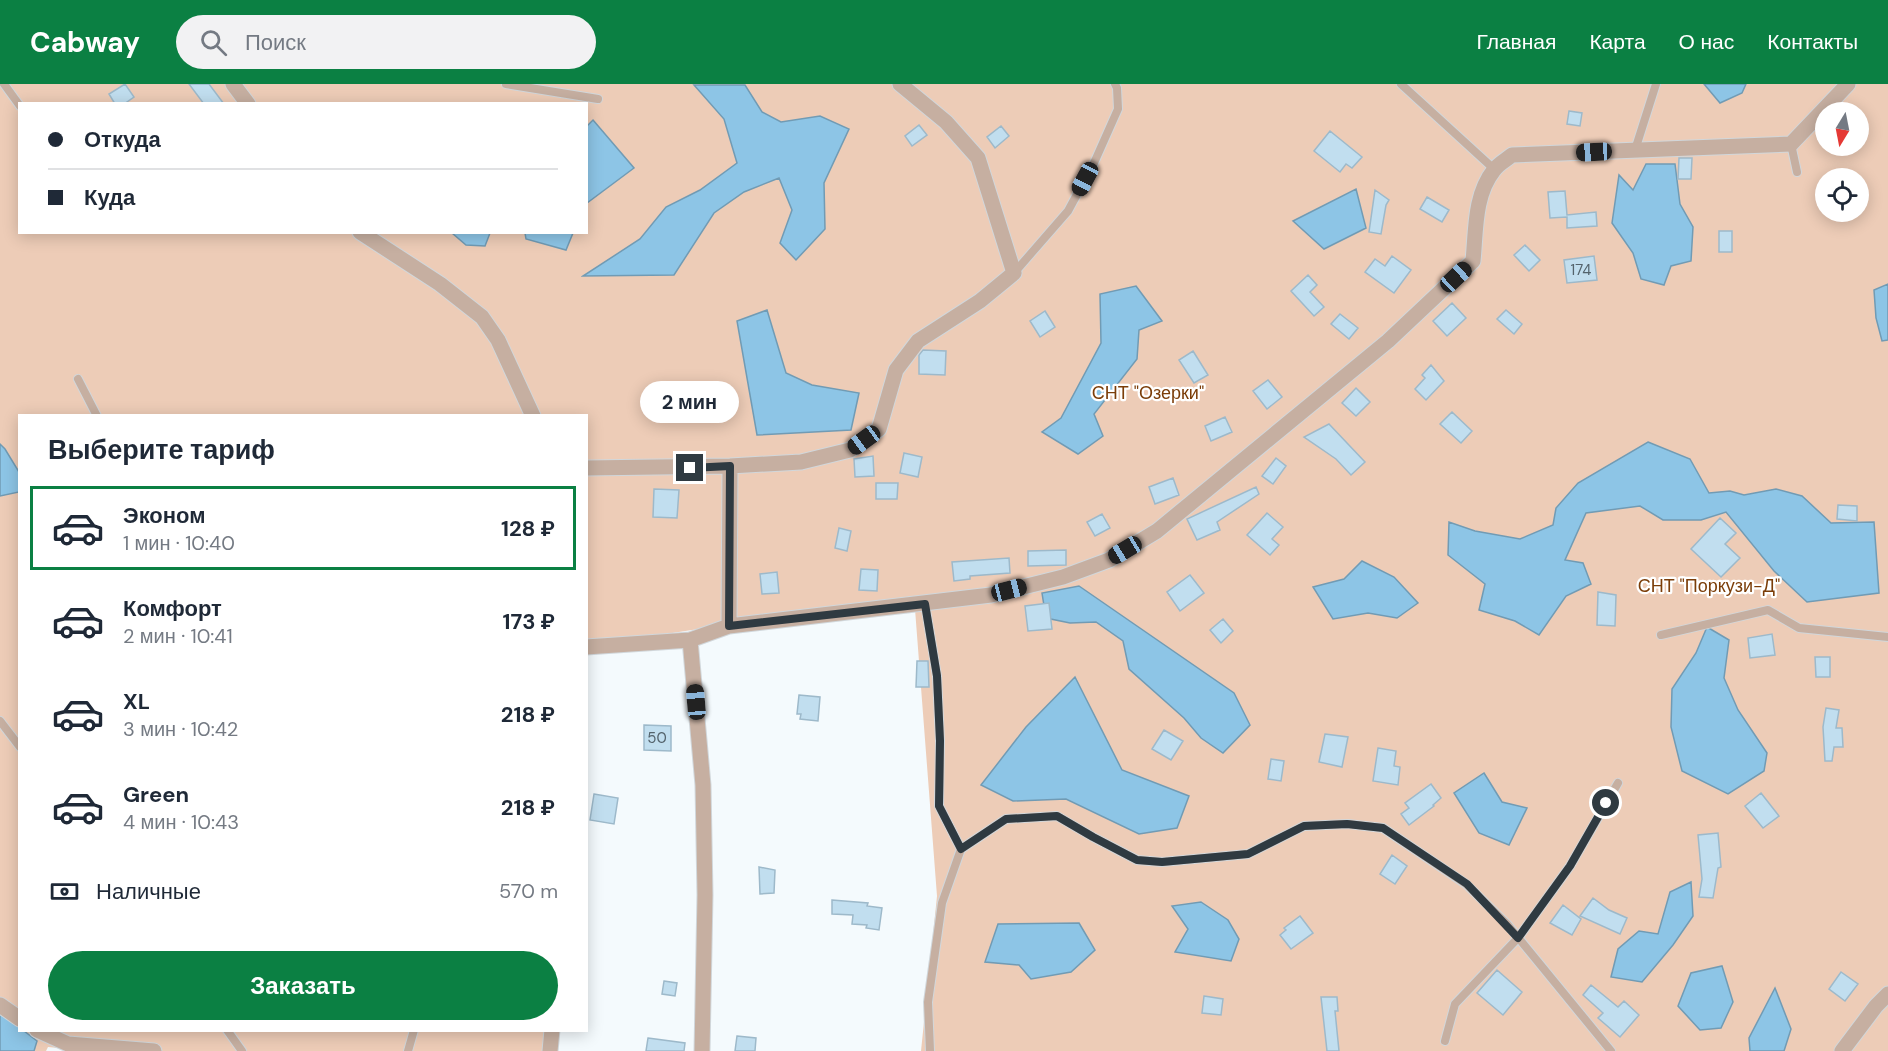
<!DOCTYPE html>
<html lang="ru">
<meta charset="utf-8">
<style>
body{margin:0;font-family:"DM Sans",sans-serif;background:#f2f2f3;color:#1f2937;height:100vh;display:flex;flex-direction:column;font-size:22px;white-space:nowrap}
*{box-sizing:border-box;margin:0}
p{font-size:20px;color:#747a83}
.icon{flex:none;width:33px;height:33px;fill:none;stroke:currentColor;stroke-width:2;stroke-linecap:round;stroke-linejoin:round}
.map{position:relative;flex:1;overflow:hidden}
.side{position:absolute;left:18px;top:330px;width:570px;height:618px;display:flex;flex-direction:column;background:#fff;border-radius:0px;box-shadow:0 3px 15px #0003}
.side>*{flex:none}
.banner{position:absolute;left:18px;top:18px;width:570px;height:132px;border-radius:0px;box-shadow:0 3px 15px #0003;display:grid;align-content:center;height:132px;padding:0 30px;background:#fff}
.needle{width:39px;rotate:190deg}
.controls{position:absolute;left:1815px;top:18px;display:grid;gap:12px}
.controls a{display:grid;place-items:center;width:54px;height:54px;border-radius:50%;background:#fff;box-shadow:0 3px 15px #0003;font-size:30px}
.end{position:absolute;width:27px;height:27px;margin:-14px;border:8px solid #2f3a41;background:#fff;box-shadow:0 0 0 3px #fff}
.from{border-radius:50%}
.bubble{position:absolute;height:42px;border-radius:21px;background:#fff;box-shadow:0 3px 15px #0003;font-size:20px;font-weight:700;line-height:42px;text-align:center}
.car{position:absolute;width:18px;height:36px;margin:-18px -9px;border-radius:8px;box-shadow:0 0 4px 2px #0007;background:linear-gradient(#222 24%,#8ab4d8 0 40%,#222 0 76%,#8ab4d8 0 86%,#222 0)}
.banner b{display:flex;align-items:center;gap:21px;height:57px;font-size:22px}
.banner b+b{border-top:2px solid #e0e1e3}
.banner i{width:15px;height:15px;background:#1f2937}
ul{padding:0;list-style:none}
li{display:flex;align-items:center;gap:18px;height:84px;margin:0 12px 9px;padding:0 18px;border:3px solid transparent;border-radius:0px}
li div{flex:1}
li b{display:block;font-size:22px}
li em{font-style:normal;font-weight:700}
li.selected{border-color:#0b8043}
li>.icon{width:54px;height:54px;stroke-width:1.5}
h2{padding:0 30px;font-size:27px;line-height:72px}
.pay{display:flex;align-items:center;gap:15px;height:66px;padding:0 30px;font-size:22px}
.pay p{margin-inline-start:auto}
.primary-button{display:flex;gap:12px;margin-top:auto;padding:12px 30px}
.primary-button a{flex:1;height:69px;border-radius:36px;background:#0b8043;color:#fff;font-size:24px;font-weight:700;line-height:69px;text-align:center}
header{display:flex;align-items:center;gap:36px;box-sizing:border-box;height:84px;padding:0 30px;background:#0b8043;color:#fff}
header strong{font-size:28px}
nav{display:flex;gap:33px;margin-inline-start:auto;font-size:21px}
.search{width:420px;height:54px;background:#f2f2f3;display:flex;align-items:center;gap:15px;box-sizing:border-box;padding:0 21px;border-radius:33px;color:#747a83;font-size:22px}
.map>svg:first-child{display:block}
.green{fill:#edccb7;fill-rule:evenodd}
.water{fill:#8dc5e6;stroke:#719bb4;stroke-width:1.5}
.building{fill:#c1deef;stroke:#9db9ca;stroke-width:1.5}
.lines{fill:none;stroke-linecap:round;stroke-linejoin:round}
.service-casing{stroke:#d1d7db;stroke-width:10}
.minor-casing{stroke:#d1d7db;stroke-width:17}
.service{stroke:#c6afa1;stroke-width:8}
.minor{stroke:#c6afa1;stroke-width:15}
.route{stroke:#2f3a41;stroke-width:8}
.labels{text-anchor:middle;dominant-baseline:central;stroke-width:4.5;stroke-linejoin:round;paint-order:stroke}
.number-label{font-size:15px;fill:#54636c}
.park-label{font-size:18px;fill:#7b3d08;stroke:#fff}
</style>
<header>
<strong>Cabway</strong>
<div class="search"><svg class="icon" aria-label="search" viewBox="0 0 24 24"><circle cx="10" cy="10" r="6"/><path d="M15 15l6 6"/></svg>Поиск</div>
<nav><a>Главная</a><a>Карта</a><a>О нас</a><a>Контакты</a></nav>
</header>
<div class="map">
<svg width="1888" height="967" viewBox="0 0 1888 967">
<rect width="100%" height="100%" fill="#f4fafd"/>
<path class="green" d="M0,0h1888v967h-967l16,-155 -23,-300 -327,50 -1,-230h-566v614l525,1 -2,20h-455l-40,-4 -2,4h-46zM20,20h566v128h-566zM1826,28h32v34h-32zM1826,94h32v34h-32z"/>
<path class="water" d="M1704,0h42l-4,9 -22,10z
M694,1h51l17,27 19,10 39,-6 29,13 -25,54 1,46 -29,31 -16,-17 12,-33 -13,-32 -35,14 -30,21 -40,62 -91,1 57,-37 26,-32 34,-17 37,-27 -13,-44z
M593,36l41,48 -47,35v-77z
M1646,80h29l5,40 13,23 -2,34 -20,5 -7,19 -23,-6 -8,-26 -21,-30 7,-48 14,15z
M1356,105l10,39 -42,21 -31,-28z
M452,149h38l-5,13 -19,-1z
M525,149v-1l48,1 -7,17 -40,-11z
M1888,200v56l-6,1 -6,-23 -2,-28z
M1136,202l26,35 -23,9 -2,29 -43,55 9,22 -25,18 -36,-22 19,-14 40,-75 -1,-49z
M767,226l19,63 26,12 47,8 -8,37 -94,5 -20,-114z
M1648,358l42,17 19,34 21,-2 14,4 32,-6 26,7 29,27 43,-1 5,71 -72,9 -33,-31 -48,-59 -25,8h-38l-23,-14 -54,7 -21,47 18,3 8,21 -25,12 -27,39 -24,-14 -36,-11 6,-26 -37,-29 1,-33 26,9 45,8 33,-14 3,-17 22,-25z
M0,360l5,5 14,23v20l-19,4z
M1362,477l32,16 24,26 -21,15 -29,-5 -35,6 -20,-32 31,-8z
M1079,502l155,107 16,32 -27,28 -22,-15 -17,-20 -55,-49 -6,-28 -27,-19 -26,1 -24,-5 -4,-25z
M1707,543l22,13 -5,38 14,32 29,43 -3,18 -36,23 -46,-23 -11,-44 1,-38 24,-36z
M1075,593l47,93 67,26 -12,32 -38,6 -73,-35 -53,2 -32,-16 45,-58z
M1484,689l18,29 25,6 -18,37 -30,-12 -25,-40z
M1691,798l2,34 -20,29 -31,37 -31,-5 7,-28 21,-18 19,3 12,-42z
M1201,818l27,18 11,19 -8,22 -56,-9 13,-23 -16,-23z
M1079,839l16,27 -24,22 -40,7 -12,-14 -34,-3 13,-38z
M1722,882l11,36 -12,26 -21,2 -22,-24 13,-33z
M1775,904l16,41 -7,22h-34l-1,-13z
M0,929l19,14 1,3 4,1 13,10 -3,10h-34z"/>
<path class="building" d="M125,0l9,13 -10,7h-9l-6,-10z
M189,0h20l15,20h-20z
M1569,27l13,2 -2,13 -13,-2z
M919,41l8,10 -15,11 -7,-10z
M1001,42l8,10 -14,12 -8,-11z
M1330,47l32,26 -10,11 -6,-4 -6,8 -26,-21z
M1679,74h13l-1,21h-13z
M1375,106l14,10 -3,5 -5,29 -12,-2z
M1565,107l2,24 29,-3 1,14 -30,2v-11l-17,1 -2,-26z
M1427,113l22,13 -7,12 -22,-13z
M1719,147h13v21h-13z
M1525,161l15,15 -11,11 -15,-16z
M1392,172l19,14 -17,23 -29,-21 10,-13 10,7z
M1594,172l3,24 -30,3 -3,-23z
M1308,191l9,10 -7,7 14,15 -10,9 -23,-25z
M1452,219l14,15 -19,18 -14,-15z
M1506,226l16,14 -8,10 -17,-15z
M1045,227l10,16 -15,10 -10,-16z
M1340,230l18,14 -9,11 -18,-15z
M923,266l23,1 -1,24 -26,-1v-19z
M1193,267l15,24 -14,8 -15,-23z
M1431,281l13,16 -18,19 -11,-11 10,-11 -3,-3z
M1268,296l14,17 -15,12 -14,-18z
M1356,304l14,14 -14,14 -14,-13z
M1452,328l20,19 -11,12 -21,-19z
M1225,333l7,15 -21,9 -6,-15z
M1329,340l36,38 -14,13 -15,-16 -32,-22z
M904,369l18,4 -4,20 -18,-4z
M873,372l1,20 -19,1 -1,-18z
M1276,374l10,8 -13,18 -11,-8z
M1173,394l6,17 -24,9 -6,-17z
M876,399h22l-1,16h-21z
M1256,403l3,7 -42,28 3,8 -23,10 -10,-21z
M654,405l25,1 -2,28 -24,-1z
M1838,421l19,1v15l-20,-2z
M1267,429l16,14 -11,12 7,6 -9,10 -23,-20z
M1102,430l8,14 -15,8 -8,-14z
M1720,434l16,15 -11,11 15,14 -19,19 -30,-28z
M839,444l12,3 -4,20 -12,-3z
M1066,466v15l-38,1v-15z
M1009,474l1,15 -40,3v3l-16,2 -2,-19z
M861,485l17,1 -1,21 -18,-1z
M777,488l2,21 -17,1 -2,-20z
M1190,491l14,18 -24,18 -13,-19z
M1598,508l18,3 -1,31 -18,-1z
M1049,519l3,26 -24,2 -3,-25z
M1223,535l10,12 -12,12 -11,-13z
M1772,550l3,21 -25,3 -2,-20z
M1815,573h15v20h-14z
M917,577h11l1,26h-13z
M799,611l21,2 -2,24 -18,-2 1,-5h-4z
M1826,624l13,2 -3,18h6l1,19h-9l-2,14h-7l-2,-34z
M644,641l27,1v25l-27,-1z
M1164,646l19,11 -12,19 -19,-11z
M1325,650l23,3 -6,30 -23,-5z
M1378,664l18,3 -2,15 6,1 -2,18 -25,-4z
M1271,675l13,2 -3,20 -13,-2z
M1431,700l10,14 -8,7 1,1 -25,19 -8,-11 8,-6 -4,-5z
M1761,709l18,23 -16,12 -18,-22z
M594,710l24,4 -4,26 -24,-4z
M1718,749l3,34 -3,1 -5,30 -14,-1 3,-18 -4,-44z
M1392,771l15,11 -12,18 -15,-10z
M759,783l16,3 -1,23 -14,1z
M1593,814l16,12 18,8 -7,16 -40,-18z
M832,816l36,3 -1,3 15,2 -3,22 -13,-2 1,-3 -15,-1 1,-9 -21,-1z
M1563,821l18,14 -9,16 -22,-12z
M1300,832l13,17 -22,16 -11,-14 6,-5 -2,-2z
M1497,886l25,22 -19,23 -26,-22z
M1841,888l17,12 -13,17 -16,-12z
M664,897l13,2 -2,13 -13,-2z
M1591,901l27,22 6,-6 15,14 -19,22 -22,-19 5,-5 -20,-18z
M1204,912l19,3 -2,16 -19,-2z
M1321,913h16l1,14h-3l4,40h-12z
M737,952l19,2 -1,13h-20z
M648,954l37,5 -1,8h-38z"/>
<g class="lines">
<defs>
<path id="service" d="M4,0l16,22
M506,0l92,15
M1401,0l93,85
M1791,60l6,28
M1635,66l21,-66
M1014,189l54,-62 26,-48 24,-54 -1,-21 -2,-4
M78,295l19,37
M925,520l12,72 3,65 -1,65 22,43 -19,54 -14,99 2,49
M1661,551l107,-25 31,18 89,9
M0,637l20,26
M961,765l45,-30 51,-3 36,21 44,23 25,2 86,-8 56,-28 44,-2 35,4 83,56 41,40 104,127
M227,946l15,21
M1445,957l10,-37 63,-66 52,-72 48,-83
M408,967l6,-21"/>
<path id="minor" d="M233,0l15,20
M360,148l80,52 42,33 16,23 35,76
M586,384l144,-2 71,-4 49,-12 29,-21 17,-59 22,-29 62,-40 34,-28 -36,-115 -32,-36 -46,-38
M729,542l1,-160
M690,556l39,-14 262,-31 72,-18 46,-17 48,-29 231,-190 85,-80c3,-30 1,-66 21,-91 4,-6 12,-10 18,-15l279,-11 57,-60
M586,563l104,-7 13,145 2,110 -3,156
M0,921l20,14
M37,946l31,14 86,7
M550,967l2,-21
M1842,967l34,-45 12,-12"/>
</defs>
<use href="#service" class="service-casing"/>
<use href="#minor" class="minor-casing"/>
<use href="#service" class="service"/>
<use href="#minor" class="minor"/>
</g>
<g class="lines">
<path class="route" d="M690,384l40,-2 -1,160 196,-22 12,72 3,65 -1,65 22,43 45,-30 51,-3 36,21 44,23 25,2 86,-8 56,-28 43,-2 36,4 84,56 51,54 52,-72 36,-63"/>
</g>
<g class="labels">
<g class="number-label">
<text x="1581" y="186">174</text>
<text x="657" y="654">50</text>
</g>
<g class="park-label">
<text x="1148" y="309">СНТ "Озерки"</text>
<text x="1709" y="502">СНТ "Поркузи-Д"</text>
</g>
</g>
</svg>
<div class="controls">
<a><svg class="needle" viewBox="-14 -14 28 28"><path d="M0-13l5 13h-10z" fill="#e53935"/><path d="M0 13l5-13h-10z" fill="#747a83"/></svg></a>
<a><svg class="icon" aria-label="locate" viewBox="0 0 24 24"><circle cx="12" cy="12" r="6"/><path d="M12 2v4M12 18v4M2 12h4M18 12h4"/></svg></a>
</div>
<i class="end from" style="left:1606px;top:719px"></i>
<i class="end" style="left:690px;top:384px"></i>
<div class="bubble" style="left:640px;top:297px;width:99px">2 мин</div>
<i class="car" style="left:1594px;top:68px;rotate:267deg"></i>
<i class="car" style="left:1085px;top:95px;rotate:208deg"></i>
<i class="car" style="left:1456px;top:193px;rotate:47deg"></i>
<i class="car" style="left:864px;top:356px;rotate:234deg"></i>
<i class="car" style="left:1125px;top:466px;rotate:239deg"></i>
<i class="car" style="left:1009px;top:506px;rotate:76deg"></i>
<i class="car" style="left:696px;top:618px;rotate:355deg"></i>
<div class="banner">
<b><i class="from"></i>Откуда</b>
<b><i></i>Куда</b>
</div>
<section class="side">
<h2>Выберите тариф</h2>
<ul>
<li class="selected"><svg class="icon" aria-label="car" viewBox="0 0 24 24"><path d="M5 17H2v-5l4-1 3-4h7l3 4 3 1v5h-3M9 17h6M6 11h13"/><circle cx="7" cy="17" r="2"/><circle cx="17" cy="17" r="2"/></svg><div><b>Эконом</b><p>1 мин · 10:40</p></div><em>128 ₽</em></li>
<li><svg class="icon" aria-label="car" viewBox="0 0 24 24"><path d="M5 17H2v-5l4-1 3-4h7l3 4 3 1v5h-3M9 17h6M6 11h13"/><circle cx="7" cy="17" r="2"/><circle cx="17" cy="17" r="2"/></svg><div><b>Комфорт</b><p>2 мин · 10:41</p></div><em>173 ₽</em></li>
<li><svg class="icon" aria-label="car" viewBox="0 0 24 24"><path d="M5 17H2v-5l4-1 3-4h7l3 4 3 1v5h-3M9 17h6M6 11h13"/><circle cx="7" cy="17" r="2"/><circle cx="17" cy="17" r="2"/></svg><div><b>XL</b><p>3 мин · 10:42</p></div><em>218 ₽</em></li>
<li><svg class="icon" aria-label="car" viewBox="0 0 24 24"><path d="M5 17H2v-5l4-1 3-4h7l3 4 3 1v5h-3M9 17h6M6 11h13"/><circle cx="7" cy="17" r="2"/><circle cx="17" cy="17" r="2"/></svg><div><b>Green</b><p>4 мин · 10:43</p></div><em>218 ₽</em></li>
</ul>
<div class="pay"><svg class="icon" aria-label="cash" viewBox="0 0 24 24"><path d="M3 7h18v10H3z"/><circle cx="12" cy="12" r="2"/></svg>Наличные<p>570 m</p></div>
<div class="primary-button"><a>Заказать</a></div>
</section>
</div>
